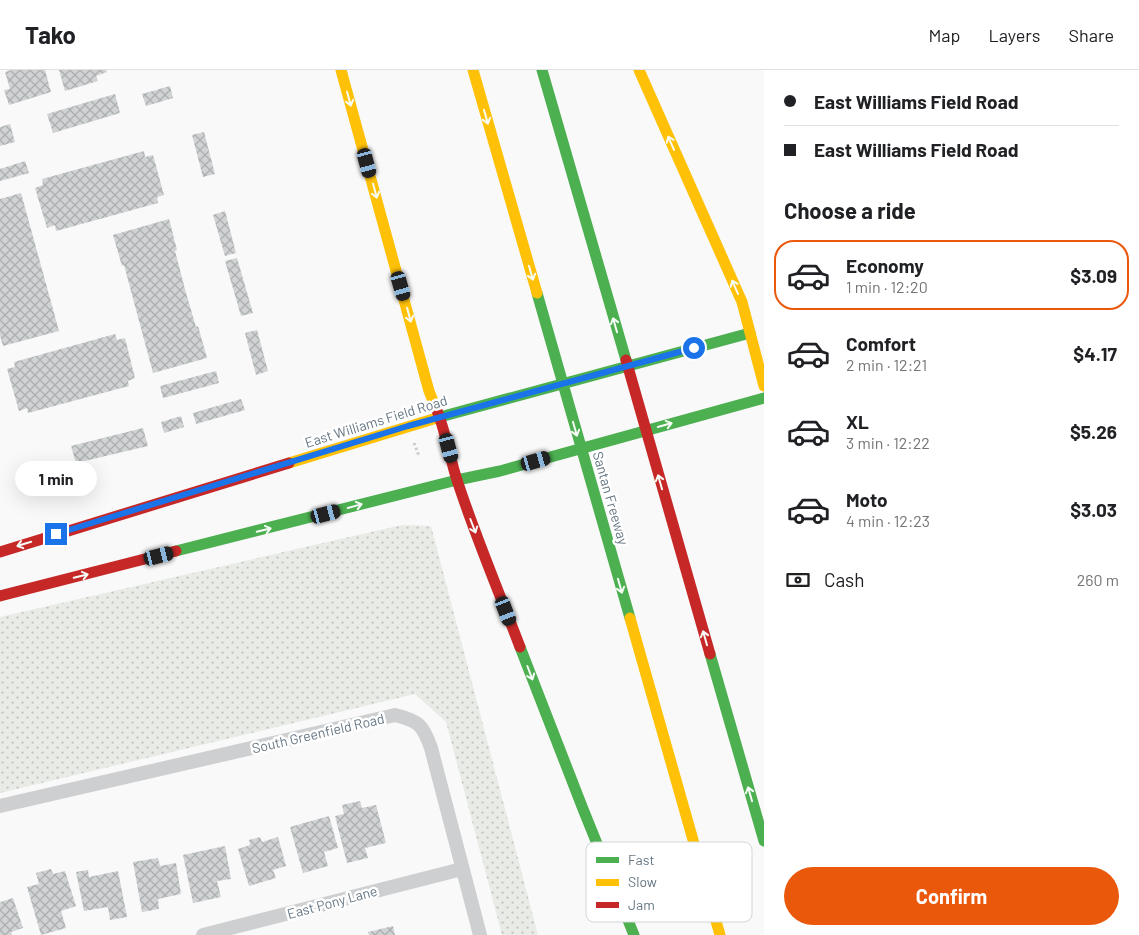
<!DOCTYPE html>
<meta charset="utf-8">
<style>
body{margin:0;font-family:Barlow,sans-serif;background:#f6f6f6;color:#202124;height:100vh;display:flex;flex-direction:column;font-size:19px;white-space:nowrap}
*{box-sizing:border-box;margin:0}
p{font-size:16px;color:#757577}
.icon{flex:none;width:28px;height:28px;fill:none;stroke:currentColor;stroke-width:2;stroke-linecap:round;stroke-linejoin:round}
.map{position:relative;flex:1;overflow:hidden}
.drawer{display:flex;flex-direction:column;background:#fff;width:375px}
.drawer>*{flex:none}
.banner{display:grid;align-content:center;height:110px;padding:0 20px;background:#fff}
.end{position:absolute;width:22px;height:22px;margin:-11px;border:6px solid #1a73e8;background:#fff;box-shadow:0 0 0 2px #fff}
.from{border-radius:50%}
.bubble{position:absolute;height:35px;border-radius:18px;background:#fff;box-shadow:0 5px 20px #0002;font-size:16px;font-weight:700;line-height:35px;text-align:center}
.car{position:absolute;width:15px;height:30px;margin:-15px -8px;border-radius:6px;box-shadow:0 0 4px 1px #0007;background:linear-gradient(#222 24%,#8ab4d8 0 40%,#222 0 76%,#8ab4d8 0 86%,#222 0)}
.banner b{display:flex;align-items:center;gap:18px;height:48px;font-size:19px}
.banner b+b{border-top:1px solid #e0e0e0}
.banner i{width:12px;height:12px;background:#202124}
ul{padding:0;list-style:none}
li{display:flex;align-items:center;gap:15px;height:70px;margin:0 10px 8px;padding:0 10px;border:2px solid transparent;border-radius:20px}
li div{flex:1}
li b{display:block;font-size:19px}
li em{font-style:normal;font-weight:700}
li.active{border-color:#ea580c}
li>.icon{width:45px;height:45px;stroke-width:1.5}
h2{padding:0 20px;font-size:22px;line-height:60px}
.pay{display:flex;align-items:center;gap:12px;height:55px;padding:0 20px;font-size:19px}
.pay p{margin-inline-start:auto}
.action{display:flex;gap:10px;margin-top:auto;padding:10px 20px}
.action a{flex:1;height:58px;border-radius:30px;background:#ea580c;color:#fff;font-size:20px;font-weight:700;line-height:58px;text-align:center}
header{display:flex;align-items:center;gap:30px;box-sizing:border-box;height:70px;padding:0 25px;background:#fff;border-bottom:1px solid #e0e0e0}
header strong{font-size:24px}
nav{display:flex;gap:28px;margin-inline-start:auto;font-size:18px}
main{display:flex;flex:1;min-height:0}
.map>svg:first-child{display:block}
.grass{fill:url(#grass-dots)}
.building{fill:url(#building-cross-hatch)}
.lines{fill:none;stroke-linecap:round;stroke-linejoin:round}
.path{stroke:#cbcccd;stroke-width:3;stroke-dasharray:2.5 2.5;stroke-linecap:butt}
.street{stroke:#cecfd0;stroke-width:14}
.fast{stroke:#4caf50;stroke-width:11}
.slow{stroke:#ffc107;stroke-width:11}
.jam{stroke:#c62828;stroke-width:11}
.oneway{stroke:#f6fbf6}
.route{stroke:#1a73e8;stroke-width:6}
.labels{text-anchor:middle;dominant-baseline:central;stroke-width:5;stroke-linejoin:round;paint-order:stroke}
.street-label{font-size:14px;fill:#657683;stroke:#fff}
.key{fill:#fff;stroke:#d1d6da;stroke-width:1}
.key-label{font-size:14px;fill:#657683}
</style>
<header>
<strong>Tako</strong>
<nav><a>Map</a><a>Layers</a><a>Share</a></nav>
</header>
<main>
<div class="map">
<svg width="764" height="865" viewBox="0 0 764 865">
<defs>
<pattern id="grass-dots" width="8" height="8" patternUnits="userSpaceOnUse" patternTransform="scale(1.25)"><rect width="8" height="8" fill="#e8ebe6"/><path d="M2 2h.1M6 6h.1" fill="none" stroke="#c0c3c0" stroke-width="1.8" stroke-linecap="round"/></pattern>
<pattern id="building-cross-hatch" width="8" height="8" patternUnits="userSpaceOnUse" patternTransform="scale(1.25)"><rect width="8" height="8" fill="#d0d2d3"/><path d="M0 0l8 8M0 8l8-8" fill="none" stroke="#acafb1"/></pattern>
</defs>
<rect width="100%" height="100%" fill="#f9f9f9"/>
<path class="grass" d="M402,455l29,1 107,409h-36l-56,-213 -31,-28 -415,99v-176z"/>
<path class="building" d="M11,0h34l6,22 -42,13 -5,-15 6,-1 -5,-17z
M59,0h47l1,2 -11,4 2,5 -33,10z
M170,16l3,12 -27,8 -4,-12z
M115,24l5,19 -67,20 -6,-19z
M10,54l5,18 -15,4v-19z
M204,62l11,42 -12,3 -11,-42z
M144,81l1,6 8,-2 11,40 -7,2 1,6 -102,28 -1,-6 -8,3 -12,-40 8,-3 -1,-6z
M25,91l4,12 -29,8v-12z
M21,123l38,138 -56,15 -3,-10v-137z
M225,141l11,42 -11,3 -12,-41z
M169,149l8,31 -2,1 11,42 10,34 2,-1 9,32 -54,15 -29,-108 -2,1 -9,-31z
M237,188l16,55 -12,3 -16,-55z
M257,260l11,41 -12,4 -11,-42z
M115,264l2,6 8,-2 10,40 -7,3 1,5 -101,27 -1,-5 -8,3 -12,-42 8,-2 -1,-5z
M216,301l3,12 -56,15 -3,-12z
M241,329l4,11 -49,14 -3,-11z
M181,346l3,11 -20,6 -3,-11z
M143,358l5,18 -72,17 -5,-17z
M360,731l2,7 14,-3 10,38 -21,5 3,10 -21,5 -12,-47 9,-2 -2,-9z
M329,746l9,32 -14,4 4,14 -25,7 -13,-46z
M260,767l2,5 16,-5 8,29 -13,4 3,8 -27,8 -11,-37 12,-4 -1,-5z
M225,776l6,33 -14,2 4,16 -28,6 -10,-48z
M158,788l2,8 16,-3 5,31 -23,5 1,10 -17,3 -9,-50z
M51,799l2,5 12,-3 11,35 -15,5 5,17 -25,7 -14,-48 12,-3 -3,-11z
M88,800l1,7 29,-6 9,46 -17,3 -2,-13 -24,4 -8,-39z
M13,828l10,30 -12,4 1,3h-12v-33z
M393,856l2,9h-26l-1,-3z"/>
<g class="lines">
<path class="path" d="M414,373l5,13"/>
<path class="street" d="M0,736l395,-91c24,6 28,10 36,33l49,187
M203,865l259,-66"/>
<path class="fast" d="M542,0l84,290
M537,223l93,325
M440,347l310,-84
M457,410l43,-9 264,-73
M176,481l281,-71
M520,577l63,162 51,126
M710,584l54,187"/>
<path class="slow" d="M341,0l88,321 6,15
M473,0l64,223
M639,0l103,232 22,84
M289,393l151,-46
M630,548l90,317"/>
<path class="jam" d="M626,290l84,294
M435,336c11,24 14,51 23,77 18,55 41,109 62,164
M0,482l289,-89
M0,526l176,-45"/>
</g>
<defs><path id="oneway-shaft" d="M-6 0H5M1.5-3L5.5 0L1.5 3" fill="none" stroke-width="1.6" stroke-linecap="round" stroke-linejoin="round" transform="scale(1.25)"/></defs>
<g class="oneway">
<use href="#oneway-shaft" transform="translate(349 29) rotate(75)"/>
<use href="#oneway-shaft" transform="translate(486 47) rotate(74)"/>
<use href="#oneway-shaft" transform="translate(671 73) rotate(-114)"/>
<use href="#oneway-shaft" transform="translate(375 121) rotate(75)"/>
<use href="#oneway-shaft" transform="translate(531 203) rotate(74)"/>
<use href="#oneway-shaft" transform="translate(735 217) rotate(-114)"/>
<use href="#oneway-shaft" transform="translate(409 245) rotate(75)"/>
<use href="#oneway-shaft" transform="translate(615 255) rotate(-106)"/>
<use href="#oneway-shaft" transform="translate(665 355) rotate(-16)"/>
<use href="#oneway-shaft" transform="translate(575 359) rotate(74)"/>
<use href="#oneway-shaft" transform="translate(660 412) rotate(-106)"/>
<use href="#oneway-shaft" transform="translate(355 436) rotate(-15)"/>
<use href="#oneway-shaft" transform="translate(473 456) rotate(69)"/>
<use href="#oneway-shaft" transform="translate(264 460) rotate(-14)"/>
<use href="#oneway-shaft" transform="translate(24 474) rotate(163)"/>
<use href="#oneway-shaft" transform="translate(81 506) rotate(-14)"/>
<use href="#oneway-shaft" transform="translate(620 516) rotate(74)"/>
<use href="#oneway-shaft" transform="translate(705 568) rotate(-106)"/>
<use href="#oneway-shaft" transform="translate(530 603) rotate(69)"/>
<use href="#oneway-shaft" transform="translate(750 724) rotate(-106)"/>
</g>
<g class="lines">
<path class="route" d="M56,464l352,-108 286,-78"/>
</g>
<g class="labels">
<g class="street-label">
<text transform="translate(376 351) rotate(-17)">East Williams Field Road</text>
<text transform="translate(611 428) rotate(74)">Santan Freeway</text>
<text transform="translate(318 663) rotate(-13)">South Greenfield Road</text>
<text transform="translate(332 832) rotate(-15)">East Pony Lane</text>
</g>
</g>
<rect x="586" y="772" width="166" height="80" rx="8" class="key"/>
<rect x="596" y="787" width="23" height="6" fill="#4caf50"/>
<rect x="596" y="809" width="23" height="7" fill="#ffc107"/>
<rect x="596" y="832" width="23" height="6" fill="#c62828"/>
<g class="key-label">
<text x="628" y="795">Fast</text>
<text x="628" y="817">Slow</text>
<text x="628" y="840">Jam</text>
</g>
</svg>
<i class="end from" style="left:694px;top:278px"></i>
<i class="end" style="left:56px;top:464px"></i>
<div class="bubble" style="left:15px;top:391px;width:82px">1 min</div>
<i class="car" style="left:367px;top:93px;rotate:165deg"></i>
<i class="car" style="left:401px;top:216px;rotate:164deg"></i>
<i class="car" style="left:449px;top:378px;rotate:165deg"></i>
<i class="car" style="left:536px;top:391px;rotate:74deg"></i>
<i class="car" style="left:326px;top:444px;rotate:75deg"></i>
<i class="car" style="left:159px;top:486px;rotate:76deg"></i>
<i class="car" style="left:506px;top:541px;rotate:159deg"></i>
</div>
<section class="drawer">
<div class="banner">
<b><i class="from"></i>East Williams Field Road</b>
<b><i></i>East Williams Field Road</b>
</div>
<h2>Choose a ride</h2>
<ul>
<li class="active"><svg class="icon" aria-label="car" viewBox="0 0 24 24"><path d="M5 17H2v-5l4-1 3-4h7l3 4 3 1v5h-3M9 17h6M6 11h13"/><circle cx="7" cy="17" r="2"/><circle cx="17" cy="17" r="2"/></svg><div><b>Economy</b><p>1 min · 12:20</p></div><em>$3.09</em></li>
<li><svg class="icon" aria-label="car" viewBox="0 0 24 24"><path d="M5 17H2v-5l4-1 3-4h7l3 4 3 1v5h-3M9 17h6M6 11h13"/><circle cx="7" cy="17" r="2"/><circle cx="17" cy="17" r="2"/></svg><div><b>Comfort</b><p>2 min · 12:21</p></div><em>$4.17</em></li>
<li><svg class="icon" aria-label="car" viewBox="0 0 24 24"><path d="M5 17H2v-5l4-1 3-4h7l3 4 3 1v5h-3M9 17h6M6 11h13"/><circle cx="7" cy="17" r="2"/><circle cx="17" cy="17" r="2"/></svg><div><b>XL</b><p>3 min · 12:22</p></div><em>$5.26</em></li>
<li><svg class="icon" aria-label="car" viewBox="0 0 24 24"><path d="M5 17H2v-5l4-1 3-4h7l3 4 3 1v5h-3M9 17h6M6 11h13"/><circle cx="7" cy="17" r="2"/><circle cx="17" cy="17" r="2"/></svg><div><b>Moto</b><p>4 min · 12:23</p></div><em>$3.03</em></li>
</ul>
<div class="pay"><svg class="icon" aria-label="cash" viewBox="0 0 24 24"><path d="M3 7h18v10H3z"/><circle cx="12" cy="12" r="2"/></svg>Cash<p>260 m</p></div>
<div class="action"><a>Confirm</a></div>
</section>
</main>
